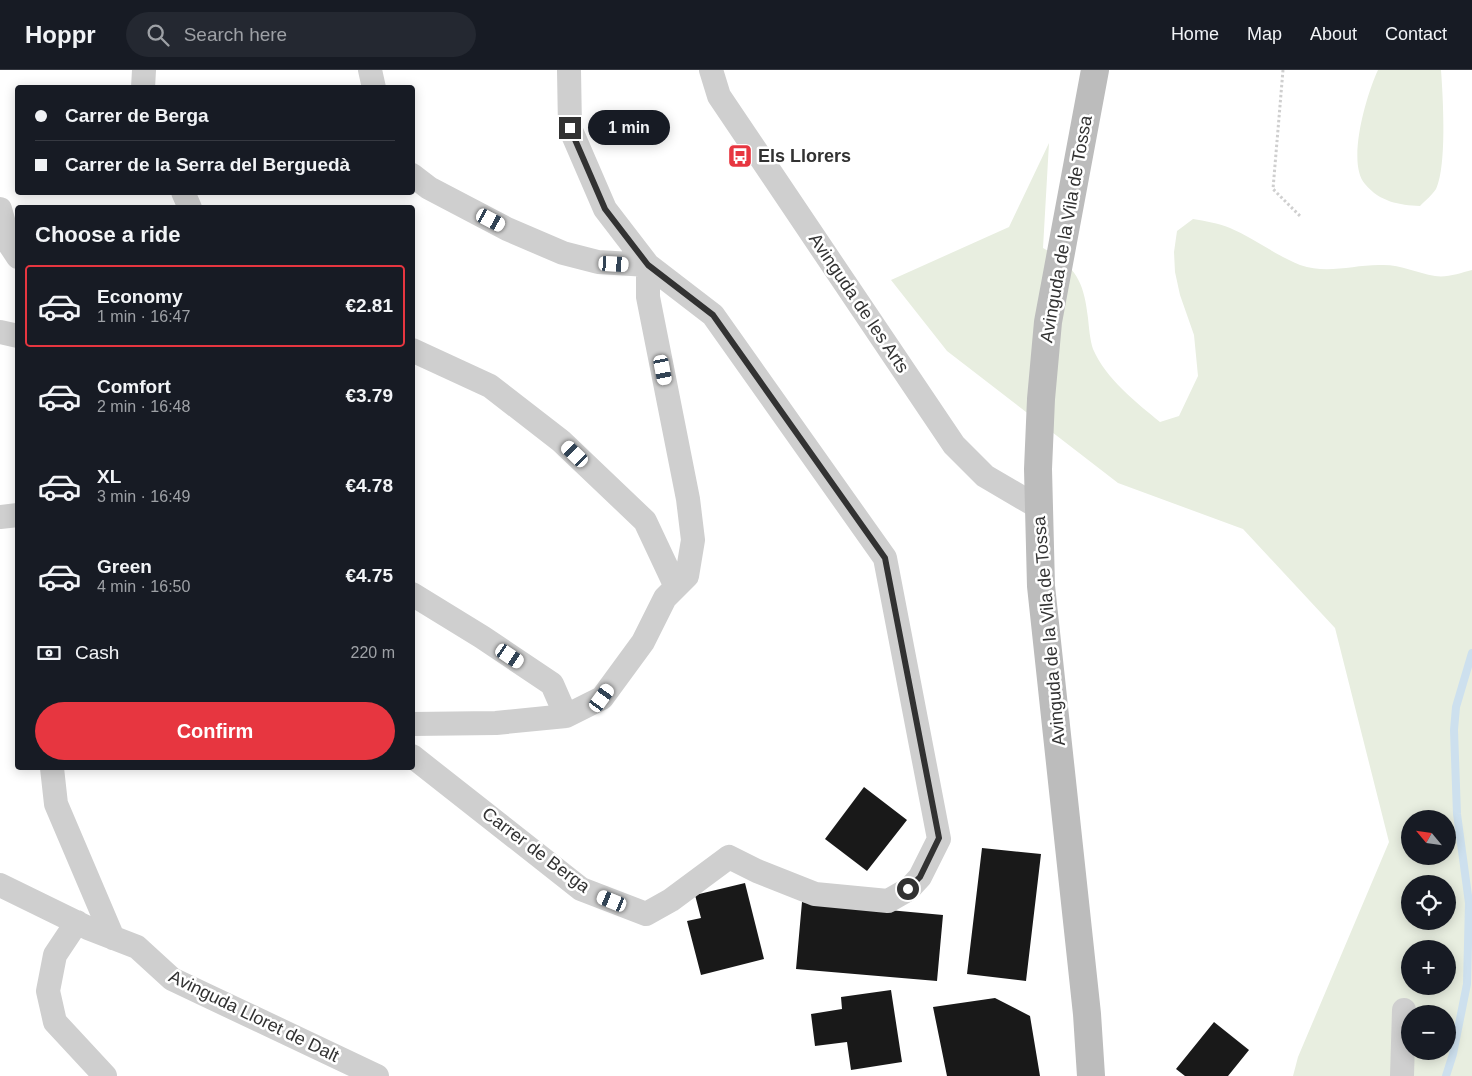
<!DOCTYPE html>
<meta charset="utf-8">
<style>
body{margin:0;font-family:Helvetica,sans-serif;background:#242831;color:#f1f3f6;height:100vh;display:flex;flex-direction:column;font-size:19px;white-space:nowrap}
*{box-sizing:border-box;margin:0}
p{font-size:16px;color:#9ea1a6}
.icon{flex:none;width:28px;height:28px;fill:none;stroke:currentColor;stroke-width:2;stroke-linecap:round;stroke-linejoin:round}
.map{position:relative;flex:1;overflow:hidden}
.sheet{position:absolute;left:15px;top:135px;width:400px;height:565px;display:flex;flex-direction:column;background:#171b24;border-radius:5px;box-shadow:0 2px 12px #0003}
.sheet>*{flex:none}
.hud{position:absolute;left:15px;top:15px;width:400px;height:110px;border-radius:5px;box-shadow:0 2px 12px #0003;display:grid;align-content:center;height:110px;padding:0 20px;background:#171b24}
.needle{width:32px;rotate:299deg}
.buttons{position:absolute;left:1401px;top:740px;display:grid;gap:10px}
.buttons a{display:grid;place-items:center;width:55px;height:55px;border-radius:50%;background:#171b24;box-shadow:0 2px 12px #0003;font-size:25px}
.end{position:absolute;width:22px;height:22px;margin:-11px;border:6px solid #323232;background:#fff;box-shadow:0 0 0 2px #fff}
.from{border-radius:50%}
.bubble{position:absolute;height:35px;border-radius:18px;background:#171b24;box-shadow:0 2px 12px #0003;font-size:16px;font-weight:700;line-height:35px;text-align:center}
.car{position:absolute;width:15px;height:30px;margin:-15px -8px;border-radius:6px;box-shadow:0 0 4px 1px #0007;background:linear-gradient(#fff 24%,#345 0 40%,#fff 0 76%,#345 0 86%,#fff 0)}
.hud b{display:flex;align-items:center;gap:18px;height:48px;font-size:19px}
.hud b+b{border-top:1px solid #363941}
.hud i{width:12px;height:12px;background:#f1f3f6}
ul{padding:0;list-style:none}
li{display:flex;align-items:center;gap:15px;height:82px;margin:0 10px 8px;padding:0 10px;border:2px solid transparent;border-radius:5px}
li div{flex:1}
li b{display:block;font-size:19px}
li em{font-style:normal;font-weight:700}
li.on{border-color:#e73640}
li>.icon{width:45px;height:45px;stroke-width:1.5}
h2{padding:0 20px;font-size:22px;line-height:60px}
.pay{display:flex;align-items:center;gap:12px;height:55px;padding:0 20px;font-size:19px}
.pay p{margin-inline-start:auto}
.button{display:flex;gap:10px;margin-top:auto;padding:10px 20px}
.button a{flex:1;height:58px;border-radius:30px;background:#e73640;color:#fff;font-size:20px;font-weight:700;line-height:58px;text-align:center}
header{display:flex;align-items:center;gap:30px;box-sizing:border-box;height:70px;padding:0 25px;background:#171b24;border-bottom:1px solid #363941}
header strong{font-size:24px}
nav{display:flex;gap:28px;margin-inline-start:auto;font-size:18px}
.search{width:350px;height:45px;background:#242831;display:flex;align-items:center;gap:12px;box-sizing:border-box;padding:0 18px;border-radius:28px;color:#9ea1a6;font-size:19px}
.map>svg:first-child{display:block}
.green{fill:#e8eee0;fill-rule:evenodd}
.lines{fill:none;stroke-linecap:round;stroke-linejoin:round}
.stream{stroke:#cde0ee;stroke-width:8}
.building{fill:#191919}
.path{stroke:#cfcfcf;stroke-width:3;stroke-dasharray:2.5 2.5;stroke-linecap:butt}
.street{stroke:#cfcfcf;stroke-width:24}
.secondary{stroke:#bcbcbc;stroke-width:28}
.route{stroke:#323232;stroke-width:6}
.labels{text-anchor:middle;dominant-baseline:central;stroke-width:5;stroke-linejoin:round;paint-order:stroke}
.poi-label{font-size:18px;font-weight:bold;fill:#323232;stroke:#fff;text-anchor:start}
.street-label{font-size:18px;fill:#323232;stroke:#fff}
</style>
<header>
<strong>Hoppr</strong>
<div class="search"><svg class="icon" aria-label="search" viewBox="0 0 24 24"><circle cx="10" cy="10" r="6"/><path d="M15 15l6 6"/></svg>Search here</div>
<nav><a>Home</a><a>Map</a><a>About</a><a>Contact</a></nav>
</header>
<div class="map">
<svg width="1472" height="1006" viewBox="0 0 1472 1006">
<rect width="100%" height="100%" fill="#fff"/>
<path class="green" d="M1378,0h63c2,27 6,96 -5,119 -4,6 -11,12 -16,17 -21,-1 -40,-4 -55,-22 -19,-21 2,-91 13,-114z
M1049,73l-6,105c33,18 41,34 45,70 1,10 2,22 5,31 13,30 43,53 67,73l19,-6 19,-40 -4,-41 -14,-40 -5,-23 -1,-20 3,-21 16,-12c12,2 25,4 37,9 24,10 45,27 70,37 29,10 54,-1 83,0 19,0 34,8 52,11 12,2 25,-3 37,-6v806h-179l5,-19 91,-215 -54,-214 -92,-99 -125,-46 -171,-132 -56,-71 118,-53zM1410,749h38v37h-38zM1410,814h38v37h-38zM1410,879h38v37h-38zM1410,944h38v37h-38z"/>
<g class="lines">
<path class="stream" d="M1446,1006l7,-22 14,-70 2,-81 -12,-89 -3,-84 2,-23 16,-54"/>
</g>
<path class="building" d="M864,717l43,33 -40,51 -42,-32z
M982,778l59,6 -15,127 -59,-7z
M745,813l19,76 -63,16 -14,-54 14,-3 -6,-23z
M802,832l141,13 -6,66 -141,-12z
M891,920l11,72 -51,8 -4,-28 -32,4 -4,-32 31,-5 -1,-12z
M995,928l35,18 10,60h-93l-14,-69z
M1214,952l35,28 -21,26h-43l-9,-7z"/>
<g class="lines">
<path class="path" d="M1283,0l-10,119 28,28"/>
<path class="street" d="M370,0l4,18
M711,0l8,26 235,349 31,31 53,31
M143,18l1,-18
M412,105l17,13 78,41 56,24 35,9 50,3 65,50 172,243 54,281 -19,38 -11,12 -21,12 -73,-7 -58,-23 -28,-14 -58,43 -25,14 -65,-25 -169,-133
M183,122l7,16
M0,139l10,36 8,12
M0,262l18,4
M412,280l78,36 71,55 84,80 31,66
M0,447l18,-2
M412,524l70,43 70,47 14,32
M412,654l84,-1 70,-7 36,-18 41,-56 22,-44 22,-22 6,-36 -5,-41 -40,-202v-32l-43,-56 -35,-81 -1,-58
M52,698l4,36 57,134
M0,815l88,43 49,19 35,32 205,97
M77,852l-22,33 -7,36 7,31 50,54
M1402,1006l2,-66"/>
<path class="secondary" d="M1091,1006l-4,-62 -46,-428 -3,-117 3,-70 7,-77 47,-252"/>
</g>
<g class="lines">
<path class="route" d="M570,58l35,81 43,56 65,50 172,243 54,280 -19,39 -12,12"/>
</g>
<defs>
<symbol id="bus-square" viewBox="-11 -11 22 22"><rect x="-9" y="-9" width="18" height="18" rx="4" fill="#e73640" stroke="#fff"/><path d="M-5-6H5V4H4V6H2V4H-2V6H-4V4H-5ZM-3.5-4V0h7V-4ZM-3.5 1.2v1.5H-2V1.2ZM2 1.2v1.5H3.5V1.2Z" fill="#fff"/></symbol>
</defs>
<g fill-rule="evenodd">
<use href="#bus-square" x="726" y="72" width="28" height="28"/>
</g>
<g class="labels">
<g class="poi-label">
<text x="758" y="86">Els Llorers</text>
</g>
<g class="street-label">
<text transform="translate(1066 159) rotate(-80)">Avinguda de la Vila de Tossa</text>
<text transform="translate(859 233) rotate(56)">Avinguda de les Arts</text>
<text transform="translate(1049 561) rotate(-95)">Avinguda de la Vila de Tossa</text>
<text transform="translate(536 780) rotate(37)">Carrer de Berga</text>
<text transform="translate(254 946) rotate(26)">Avinguda Lloret de Dalt</text>
</g>
</g>
</svg>
<div class="buttons">
<a><svg class="needle" viewBox="-14 -14 28 28"><path d="M0-13l5 13h-10z" fill="#e53935"/><path d="M0 13l5-13h-10z" fill="#9ea1a6"/></svg></a>
<a><svg class="icon" aria-label="locate" viewBox="0 0 24 24"><circle cx="12" cy="12" r="6"/><path d="M12 2v4M12 18v4M2 12h4M18 12h4"/></svg></a>
<a>+</a>
<a>−</a>
</div>
<i class="end from" style="left:908px;top:819px"></i>
<i class="end" style="left:570px;top:58px"></i>
<div class="bubble" style="left:588px;top:40px;width:82px">1 min</div>
<i class="car" style="left:491px;top:150px;rotate:118deg"></i>
<i class="car" style="left:614px;top:194px;rotate:93deg"></i>
<i class="car" style="left:663px;top:300px;rotate:169deg"></i>
<i class="car" style="left:575px;top:384px;rotate:314deg"></i>
<i class="car" style="left:510px;top:586px;rotate:124deg"></i>
<i class="car" style="left:602px;top:628px;rotate:36deg"></i>
<i class="car" style="left:612px;top:831px;rotate:292deg"></i>
<div class="hud">
<b><i class="from"></i>Carrer de Berga</b>
<b><i></i>Carrer de la Serra del Berguedà</b>
</div>
<section class="sheet">
<h2>Choose a ride</h2>
<ul>
<li class="on"><svg class="icon" aria-label="car" viewBox="0 0 24 24"><path d="M5 17H2v-5l4-1 3-4h7l3 4 3 1v5h-3M9 17h6M6 11h13"/><circle cx="7" cy="17" r="2"/><circle cx="17" cy="17" r="2"/></svg><div><b>Economy</b><p>1 min · 16:47</p></div><em>€2.81</em></li>
<li><svg class="icon" aria-label="car" viewBox="0 0 24 24"><path d="M5 17H2v-5l4-1 3-4h7l3 4 3 1v5h-3M9 17h6M6 11h13"/><circle cx="7" cy="17" r="2"/><circle cx="17" cy="17" r="2"/></svg><div><b>Comfort</b><p>2 min · 16:48</p></div><em>€3.79</em></li>
<li><svg class="icon" aria-label="car" viewBox="0 0 24 24"><path d="M5 17H2v-5l4-1 3-4h7l3 4 3 1v5h-3M9 17h6M6 11h13"/><circle cx="7" cy="17" r="2"/><circle cx="17" cy="17" r="2"/></svg><div><b>XL</b><p>3 min · 16:49</p></div><em>€4.78</em></li>
<li><svg class="icon" aria-label="car" viewBox="0 0 24 24"><path d="M5 17H2v-5l4-1 3-4h7l3 4 3 1v5h-3M9 17h6M6 11h13"/><circle cx="7" cy="17" r="2"/><circle cx="17" cy="17" r="2"/></svg><div><b>Green</b><p>4 min · 16:50</p></div><em>€4.75</em></li>
</ul>
<div class="pay"><svg class="icon" aria-label="cash" viewBox="0 0 24 24"><path d="M3 7h18v10H3z"/><circle cx="12" cy="12" r="2"/></svg>Cash<p>220 m</p></div>
<div class="button"><a>Confirm</a></div>
</section>
</div>
